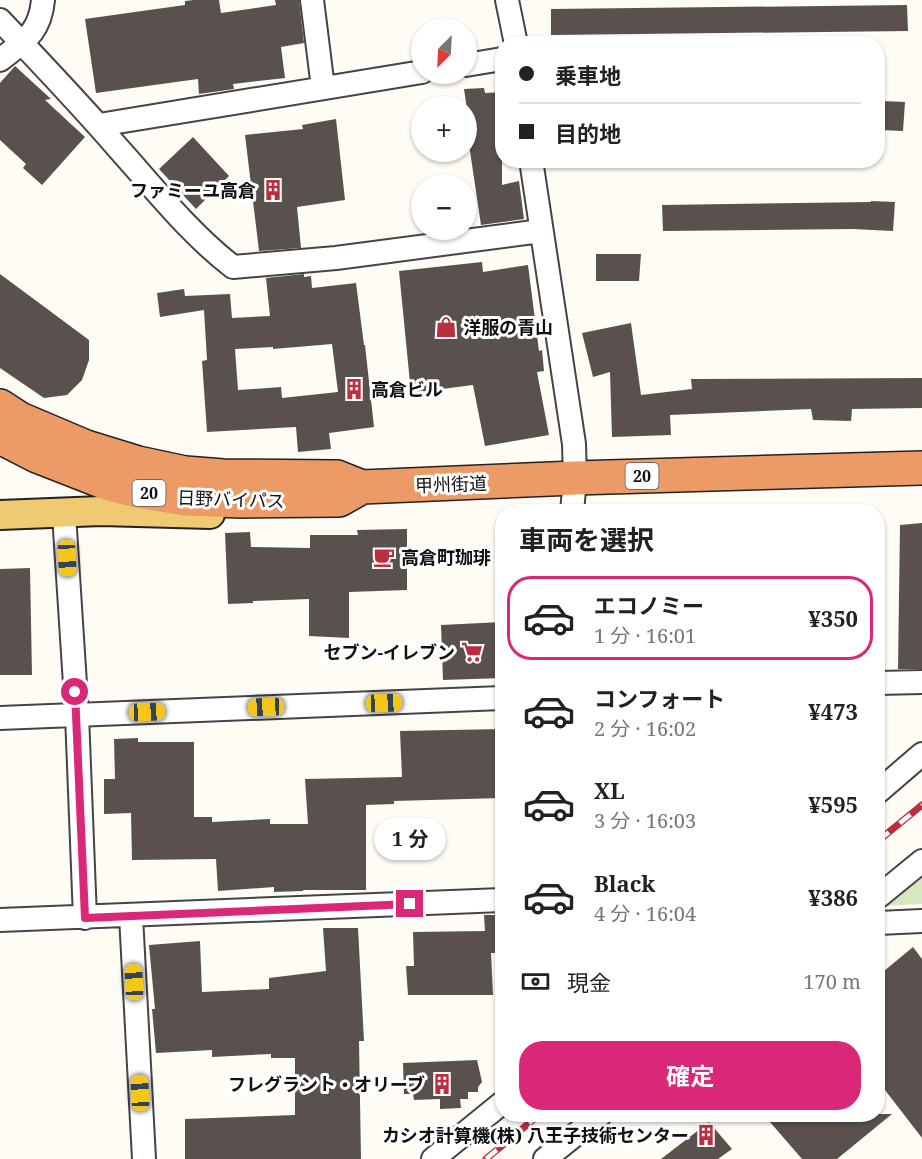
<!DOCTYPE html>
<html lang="ja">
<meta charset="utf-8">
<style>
body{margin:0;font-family:"Noto Serif","Noto Sans JP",serif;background:#f6f6f6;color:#222;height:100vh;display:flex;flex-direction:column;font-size:22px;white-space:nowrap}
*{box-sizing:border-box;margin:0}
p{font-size:20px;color:#767676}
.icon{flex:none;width:33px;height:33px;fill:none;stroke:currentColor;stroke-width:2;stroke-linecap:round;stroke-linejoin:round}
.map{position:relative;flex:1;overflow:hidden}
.side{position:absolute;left:495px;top:504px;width:390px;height:618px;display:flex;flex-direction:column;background:#fff;border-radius:24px;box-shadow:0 2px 4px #0004}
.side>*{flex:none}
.banner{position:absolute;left:495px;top:36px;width:390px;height:132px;border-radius:24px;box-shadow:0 2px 4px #0004;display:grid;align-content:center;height:132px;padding:0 24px;background:#fff}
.needle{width:39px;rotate:204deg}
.controls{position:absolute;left:411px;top:18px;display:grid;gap:12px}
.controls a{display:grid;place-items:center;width:66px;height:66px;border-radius:50%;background:#fff;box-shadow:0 2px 4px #0004;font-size:30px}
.end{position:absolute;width:27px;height:27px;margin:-14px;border:8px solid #db2777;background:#fff;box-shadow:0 0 0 3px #fff}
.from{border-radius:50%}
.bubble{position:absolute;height:42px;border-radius:21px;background:#fff;box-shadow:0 2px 4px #0004;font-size:20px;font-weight:700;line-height:42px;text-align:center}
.car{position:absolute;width:18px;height:36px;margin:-18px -9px;border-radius:8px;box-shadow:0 0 4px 2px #0007;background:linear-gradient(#f5c518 24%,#345 0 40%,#f5c518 0 76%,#345 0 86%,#f5c518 0)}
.banner b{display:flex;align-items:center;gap:21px;height:57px;font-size:22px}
.banner b+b{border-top:2px solid #e0e0e0}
.banner i{width:15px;height:15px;background:#222}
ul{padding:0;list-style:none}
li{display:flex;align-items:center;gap:18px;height:84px;margin:0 12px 9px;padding:0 12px;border:3px solid transparent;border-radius:24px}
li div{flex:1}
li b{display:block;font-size:22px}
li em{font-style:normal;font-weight:700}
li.current{border-color:#db2777}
li>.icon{width:54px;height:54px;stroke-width:1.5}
h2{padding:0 24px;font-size:27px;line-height:72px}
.pay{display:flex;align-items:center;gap:15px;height:66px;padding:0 24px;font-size:22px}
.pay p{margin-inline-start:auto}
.primary-button{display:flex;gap:12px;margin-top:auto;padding:12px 24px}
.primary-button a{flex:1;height:69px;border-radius:24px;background:#db2777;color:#fff;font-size:24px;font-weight:700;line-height:69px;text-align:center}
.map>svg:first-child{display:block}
.green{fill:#d7e8c0}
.building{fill:#59514e;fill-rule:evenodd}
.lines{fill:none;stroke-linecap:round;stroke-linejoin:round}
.minor-casing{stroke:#444;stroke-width:26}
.major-casing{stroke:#222;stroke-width:32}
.highway-casing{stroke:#222;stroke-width:36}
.minor{stroke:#fff;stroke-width:22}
.major{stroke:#f0ca73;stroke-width:28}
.highway{stroke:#ec9b66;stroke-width:33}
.rail-casing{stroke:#ba2f3f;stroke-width:7}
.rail{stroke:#fff;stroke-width:4.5;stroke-dasharray:14;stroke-linecap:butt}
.route{stroke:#db2777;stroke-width:8}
.labels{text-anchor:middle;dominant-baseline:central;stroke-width:6;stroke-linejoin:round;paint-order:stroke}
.shield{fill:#fff;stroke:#585858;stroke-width:1.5}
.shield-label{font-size:16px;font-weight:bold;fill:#111}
.poi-label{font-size:18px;font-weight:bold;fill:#111;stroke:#fff;text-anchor:end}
.street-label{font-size:18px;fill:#111;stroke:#fff}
</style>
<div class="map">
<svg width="922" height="1159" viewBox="0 0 922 1159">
<rect width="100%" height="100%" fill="#fefcf5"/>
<path class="green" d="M922,878v26l-37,2z"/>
<path class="building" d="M194,0h25l2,13 55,-8 -1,-5h24l5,43 -23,4 4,31 -52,6 1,5 -35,5 -1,-15 -102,14 -11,-74 100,-14v-4z
M907,5l1,26 -357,4v-26z
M15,66l36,33 -6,1 40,37 -43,48 -19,-17 3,-4 -26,-24v-57z
M484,88l1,5 17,-1v93l17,-4 5,38 -43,6 -14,-94 3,-1 -6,-41z
M881,101l24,1 -2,29 -23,-1z
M336,119l9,81 -48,7 4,41 -42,3 -14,-116 58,-6 -1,-4z
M193,137l36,39 -33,33 -37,-40z
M871,201l24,1 -2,29 -41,-2 -189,2 -1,-26 209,-3z
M596,254h45l-2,27h-43z
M482,262l1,10 45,-7 11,86 3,-1 2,21 -7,1 12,63 -64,11 -12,-61 -62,8 -12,-122z
M0,274l89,66v20l-7,20 -15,15 -23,3 -44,-30z
M304,274v3l7,-1 1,12 44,-5 8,62h1l9,82 -45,6 2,16 -33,3 -2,-25 -89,5 -5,-71 5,-1 -3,-50 -44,7 -3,-24 27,-4 1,7 45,-2 2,24 38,-2 -4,-38zM332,344l6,48 -56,6 -1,-11 -43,3 -3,-41 38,-2v2z
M631,323l10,72 51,-6 -1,-10 231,-1v30l-70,1 -1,12 -38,-1 -2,-11 -141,6 1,20 -59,2 -2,-65 -17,5 -11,-44z
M922,523v146h-24l2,-144z
M407,529v61l-58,2v46l-40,-2v-37l-56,2v2l-25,1 -3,-71 25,-1 1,15 59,1v-13h48l-1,-5z
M30,568l2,107h-32v-106z
M502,622v56l-59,2 -2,-55z
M502,729v69l-108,3v3l-28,1v85h-63v1l-29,1v-5l-56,4 -2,-32 -84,1 -1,-47 -27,1v-35h11l-1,-40 24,-1v4h56v75h18v5l58,-3v5h38l-3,-45 97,-2 -2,-46z
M484,915h18v38h-11l2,42h-85l-2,-29h8l-1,-34 72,-1z
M323,928h35l6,113h-5l2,118h-176v-40l110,-4v-57h-24v-4l-59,3v-7l-56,3 -4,-44h3l-6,-64 51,-4 2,51 67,-3v-11l57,-7z
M913,947l9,12v179l-44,-57v-105z
M477,1060l5,22 -4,5v5h-10v7h-8l1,9 -21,1v-10l-26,1 -1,-6h-9l-1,-31z
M763,1114h129l-55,45h-35z
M709,1122l23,27 -14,10h-57z"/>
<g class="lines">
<defs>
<path id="minor" d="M312,0l11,88
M507,0l9,44
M0,20c40,42 80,84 118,128 37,41 71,85 115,119l103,-9 205,-27
M0,60c24,-19 40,-27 43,-60
M466,65l36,-6
M99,125l323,-53
M531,160l43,284 1,34 -3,34
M64,514l13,201 8,203
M878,683l44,-1
M0,718l502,-20
M878,792l44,-38
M878,897l44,-36
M131,916l13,243
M0,920l502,-20
M878,923l44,-2
M433,1159l69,-56
M545,1159l56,-45"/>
<path id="major" d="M0,515l101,-4 109,3"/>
<path id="highway" d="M0,406l20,13 66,28 52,16 47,10 38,3 114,1 25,10 213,-9 347,-10
M0,437l37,19 69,27 31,8 48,8 56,2 98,-1 23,-13"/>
</defs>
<use href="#minor" class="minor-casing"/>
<use href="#major" class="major-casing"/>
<use href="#highway" class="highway-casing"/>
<use href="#minor" class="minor"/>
<use href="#major" class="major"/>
<use href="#highway" class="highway"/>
<defs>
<path id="rail" d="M878,841l44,-36
M486,1159l54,-45"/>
</defs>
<use href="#rail" class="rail-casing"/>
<use href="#rail" class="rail"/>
</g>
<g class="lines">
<path class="route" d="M75,692l10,226 325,-14"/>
</g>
<defs>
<symbol id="building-bare" viewBox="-9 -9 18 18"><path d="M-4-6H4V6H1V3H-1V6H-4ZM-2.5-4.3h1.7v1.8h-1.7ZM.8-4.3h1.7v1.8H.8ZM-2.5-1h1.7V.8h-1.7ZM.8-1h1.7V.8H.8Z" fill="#ba2f3f" stroke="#fff" stroke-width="2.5" paint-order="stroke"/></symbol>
<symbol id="shop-bare" viewBox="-9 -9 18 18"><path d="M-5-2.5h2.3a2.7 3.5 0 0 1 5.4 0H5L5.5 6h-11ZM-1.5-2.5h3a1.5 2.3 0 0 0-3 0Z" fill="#ba2f3f" stroke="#fff" stroke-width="2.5" paint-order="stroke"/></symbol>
<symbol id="cafe-bare" viewBox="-9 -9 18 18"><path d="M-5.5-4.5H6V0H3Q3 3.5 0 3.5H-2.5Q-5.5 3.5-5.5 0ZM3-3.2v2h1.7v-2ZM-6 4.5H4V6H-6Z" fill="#ba2f3f" stroke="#fff" stroke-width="2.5" paint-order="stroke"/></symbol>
<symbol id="supermarket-bare" viewBox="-9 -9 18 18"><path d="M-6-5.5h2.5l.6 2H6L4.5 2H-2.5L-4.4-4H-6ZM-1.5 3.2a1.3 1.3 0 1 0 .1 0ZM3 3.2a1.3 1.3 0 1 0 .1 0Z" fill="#ba2f3f" stroke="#fff" stroke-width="2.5" paint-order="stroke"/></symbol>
</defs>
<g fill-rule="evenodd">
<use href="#building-bare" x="258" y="175" width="30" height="30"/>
<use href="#shop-bare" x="431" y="312" width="30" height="30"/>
<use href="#building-bare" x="339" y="374" width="30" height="30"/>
<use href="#cafe-bare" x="369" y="542" width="30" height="30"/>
<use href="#supermarket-bare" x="457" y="637" width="30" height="30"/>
<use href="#building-bare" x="427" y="1069" width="30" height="30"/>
<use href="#building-bare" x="691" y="1120" width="30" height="30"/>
</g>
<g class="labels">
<g class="shield">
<rect x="625.5" y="463" width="33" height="26" rx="4.5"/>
<rect x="132.5" y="480" width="33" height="26" rx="4.5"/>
</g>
<g class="shield-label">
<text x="642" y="476">20</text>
<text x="149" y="493">20</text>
</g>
<g class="poi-label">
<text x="256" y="190">ファミーユ高倉</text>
<text x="463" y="327" text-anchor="start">洋服の青山</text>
<text x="371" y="389" text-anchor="start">高倉ビル</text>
<text x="401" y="557" text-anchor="start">高倉町珈琲</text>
<text x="455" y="652">セブン-イレブン</text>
<text x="425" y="1084">フレグラント・オリーブ</text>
<text x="689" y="1135">カシオ計算機(株) 八王子技術センター</text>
</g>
<g class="street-label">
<text transform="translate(451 484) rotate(-2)">甲州街道</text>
<text transform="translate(231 499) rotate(2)">日野バイパス</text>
</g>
</g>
</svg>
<div class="controls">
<a><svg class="needle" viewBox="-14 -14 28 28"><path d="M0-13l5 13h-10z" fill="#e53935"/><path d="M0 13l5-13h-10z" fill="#767676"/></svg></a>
<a>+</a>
<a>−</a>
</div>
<i class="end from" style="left:75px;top:692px"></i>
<i class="end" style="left:410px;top:904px"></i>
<div class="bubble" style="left:374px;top:818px;width:72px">1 分</div>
<i class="car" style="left:67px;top:558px;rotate:177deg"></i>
<i class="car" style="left:384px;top:703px;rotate:88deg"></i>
<i class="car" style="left:266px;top:707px;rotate:268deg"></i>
<i class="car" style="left:147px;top:712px;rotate:88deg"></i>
<i class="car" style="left:134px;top:982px;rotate:357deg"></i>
<i class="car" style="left:140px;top:1093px;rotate:357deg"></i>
<div class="banner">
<b><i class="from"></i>乗車地</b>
<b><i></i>目的地</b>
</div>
<section class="side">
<h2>車両を選択</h2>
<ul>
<li class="current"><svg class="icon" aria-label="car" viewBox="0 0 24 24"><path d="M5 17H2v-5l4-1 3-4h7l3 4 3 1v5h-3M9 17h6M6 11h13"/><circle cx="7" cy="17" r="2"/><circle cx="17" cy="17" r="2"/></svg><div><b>エコノミー</b><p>1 分 · 16:01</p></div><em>¥350</em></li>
<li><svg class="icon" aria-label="car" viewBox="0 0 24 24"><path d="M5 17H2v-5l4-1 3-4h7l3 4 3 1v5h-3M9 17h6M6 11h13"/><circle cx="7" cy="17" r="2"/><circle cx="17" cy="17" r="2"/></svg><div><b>コンフォート</b><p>2 分 · 16:02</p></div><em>¥473</em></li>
<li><svg class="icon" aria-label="car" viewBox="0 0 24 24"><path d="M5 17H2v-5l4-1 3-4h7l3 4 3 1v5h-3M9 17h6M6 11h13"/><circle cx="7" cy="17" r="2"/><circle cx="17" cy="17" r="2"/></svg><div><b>XL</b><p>3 分 · 16:03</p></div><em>¥595</em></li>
<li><svg class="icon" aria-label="car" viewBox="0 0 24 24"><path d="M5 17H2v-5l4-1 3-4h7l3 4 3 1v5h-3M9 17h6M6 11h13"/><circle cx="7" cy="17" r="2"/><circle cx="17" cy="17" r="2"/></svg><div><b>Black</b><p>4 分 · 16:04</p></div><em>¥386</em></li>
</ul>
<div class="pay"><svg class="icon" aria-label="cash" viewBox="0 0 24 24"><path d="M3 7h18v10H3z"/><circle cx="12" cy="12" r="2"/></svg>現金<p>170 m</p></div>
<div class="primary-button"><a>確定</a></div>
</section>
</div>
